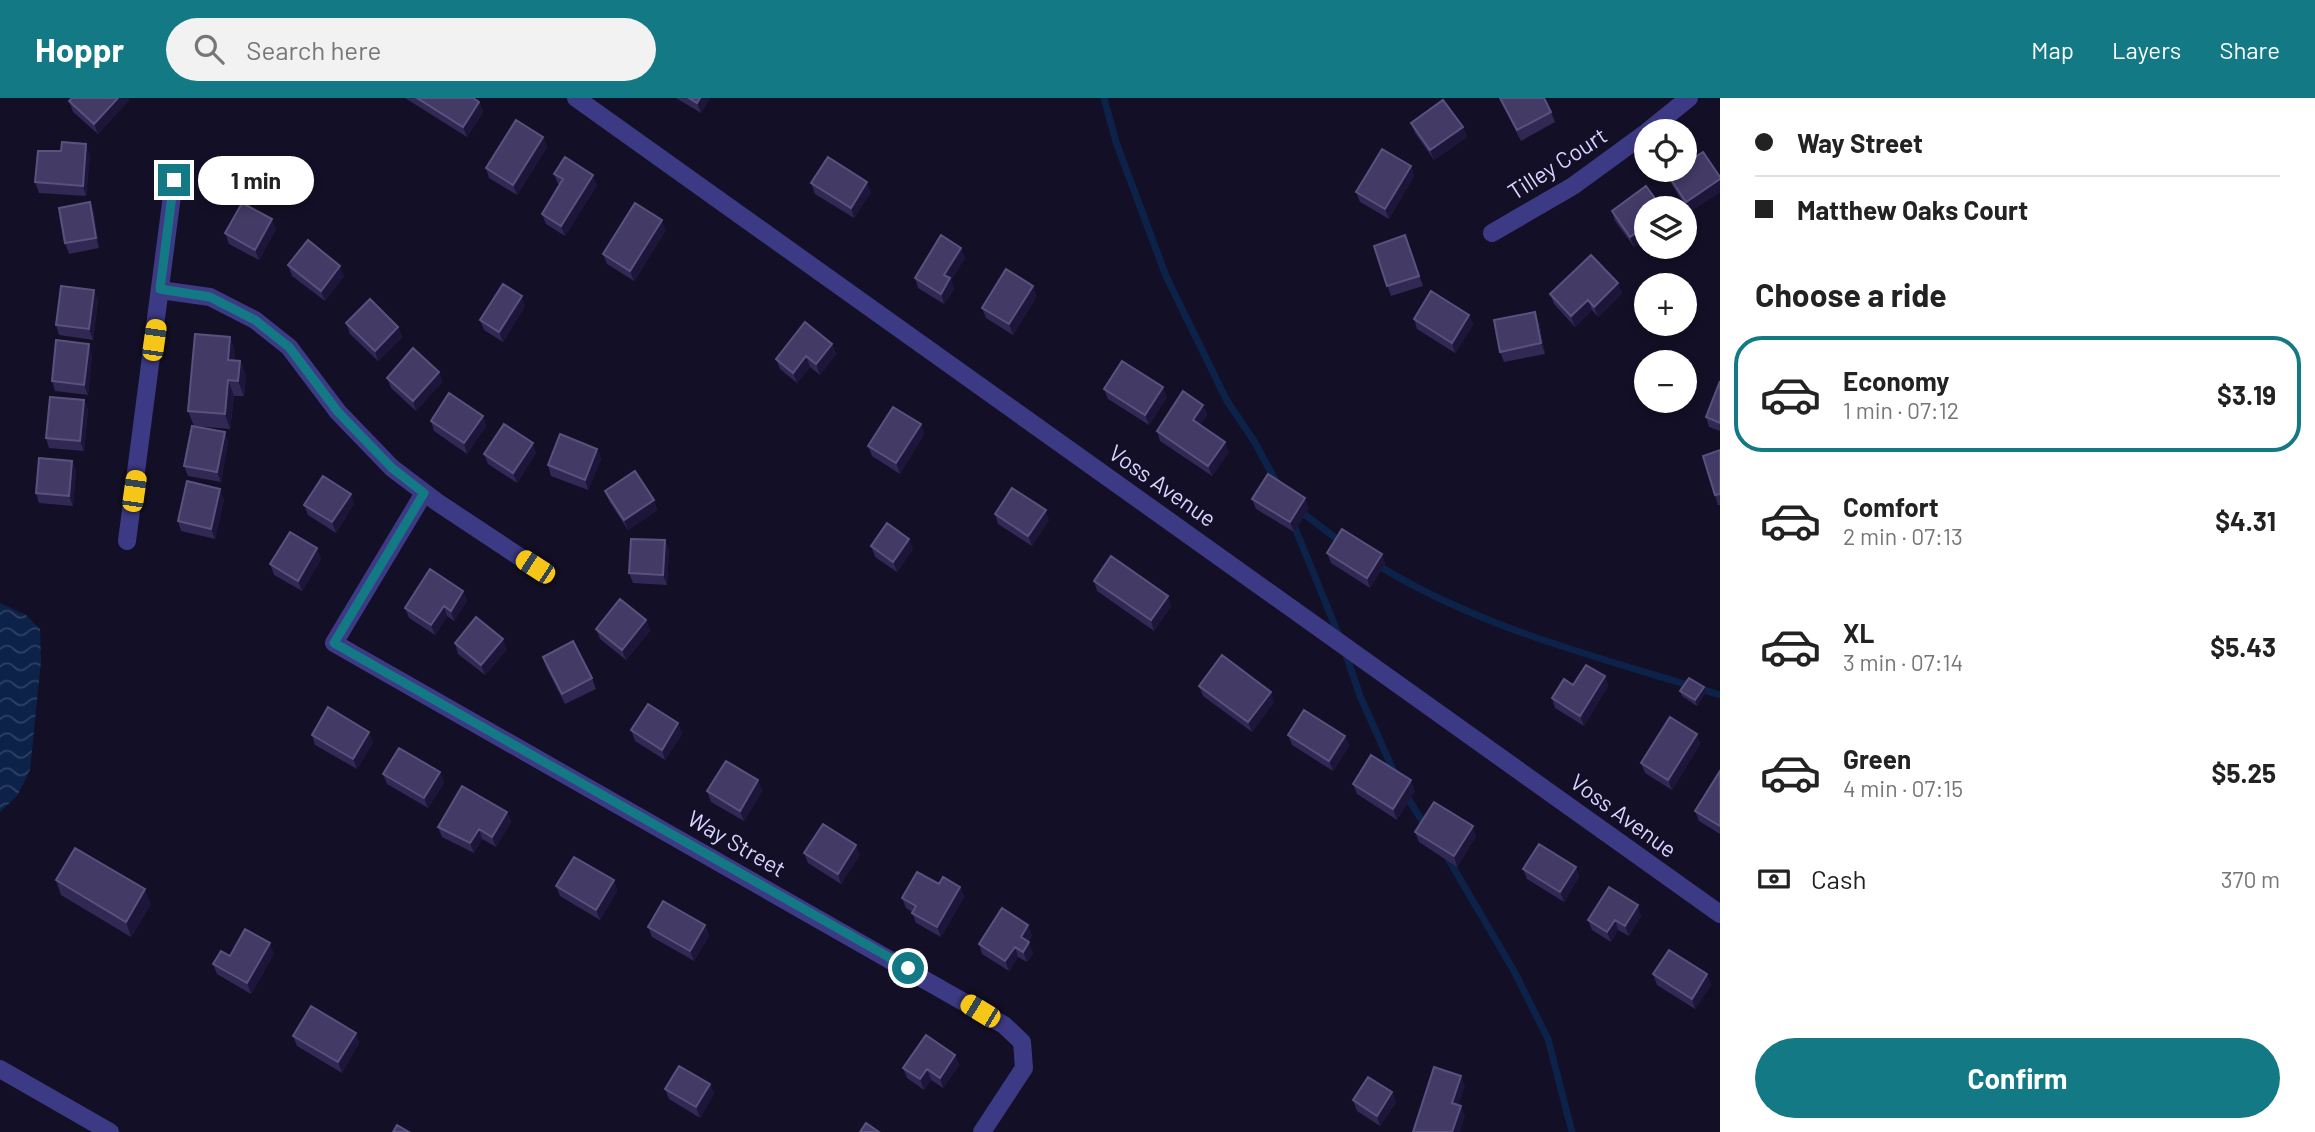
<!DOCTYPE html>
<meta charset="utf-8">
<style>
body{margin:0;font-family:Barlow,sans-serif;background:#f2f2f2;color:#222;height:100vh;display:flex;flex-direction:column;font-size:26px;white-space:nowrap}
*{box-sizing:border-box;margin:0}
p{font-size:23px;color:#767676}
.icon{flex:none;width:38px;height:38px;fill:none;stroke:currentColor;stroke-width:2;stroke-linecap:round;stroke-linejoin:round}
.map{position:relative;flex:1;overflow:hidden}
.details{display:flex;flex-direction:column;background:#fff;width:595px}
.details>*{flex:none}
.banner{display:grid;align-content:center;height:154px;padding:0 35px;background:#fff}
.tools{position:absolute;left:1634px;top:21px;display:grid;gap:14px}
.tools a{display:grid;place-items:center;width:63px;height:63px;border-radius:50%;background:#fff;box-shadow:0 4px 10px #0003;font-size:35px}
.end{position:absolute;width:32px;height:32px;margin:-16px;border:9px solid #137a85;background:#fff;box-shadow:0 0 0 4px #fff}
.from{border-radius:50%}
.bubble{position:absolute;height:49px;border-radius:24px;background:#fff;box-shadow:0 4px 10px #0003;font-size:23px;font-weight:700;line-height:49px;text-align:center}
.car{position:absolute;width:21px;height:42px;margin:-21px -10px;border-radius:9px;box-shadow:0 0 5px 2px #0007;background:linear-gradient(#f5c518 24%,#345 0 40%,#f5c518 0 76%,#345 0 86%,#f5c518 0)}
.banner b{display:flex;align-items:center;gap:24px;height:66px;font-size:26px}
.banner b+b{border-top:2px solid #e0e0e0}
.banner i{width:18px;height:18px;background:#222}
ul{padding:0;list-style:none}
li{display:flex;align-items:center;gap:21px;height:116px;margin:0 14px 10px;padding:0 21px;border:4px solid transparent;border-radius:28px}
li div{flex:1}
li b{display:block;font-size:26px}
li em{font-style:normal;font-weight:700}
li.current{border-color:#137a85}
li>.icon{width:63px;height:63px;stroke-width:1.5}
h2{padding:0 35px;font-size:32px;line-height:84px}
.pay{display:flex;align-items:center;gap:18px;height:77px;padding:0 35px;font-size:26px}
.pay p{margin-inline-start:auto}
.button{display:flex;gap:14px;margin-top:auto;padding:14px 35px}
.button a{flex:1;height:80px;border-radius:42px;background:#137a85;color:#fff;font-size:28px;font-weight:700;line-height:80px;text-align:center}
header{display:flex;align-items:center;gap:42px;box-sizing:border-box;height:98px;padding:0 35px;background:#137a85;color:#fff}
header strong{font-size:33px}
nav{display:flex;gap:38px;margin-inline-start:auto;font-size:24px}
.search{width:490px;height:63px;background:#f2f2f2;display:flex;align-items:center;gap:18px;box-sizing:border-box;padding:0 24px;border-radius:38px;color:#767676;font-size:26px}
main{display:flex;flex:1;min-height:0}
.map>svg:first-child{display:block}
.water{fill:url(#water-waves)}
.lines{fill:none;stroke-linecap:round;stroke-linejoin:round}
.stream{stroke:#0c2248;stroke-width:7}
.street{stroke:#3d3a85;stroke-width:18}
.wall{fill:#312854}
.shaded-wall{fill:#1d163a}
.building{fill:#433a66;stroke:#5a527e;stroke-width:2}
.route{stroke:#137a85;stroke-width:9}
.labels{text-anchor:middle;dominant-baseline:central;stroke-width:5;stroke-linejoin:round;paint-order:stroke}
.street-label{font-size:23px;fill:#d9d4ff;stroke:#130f26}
</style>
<header>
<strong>Hoppr</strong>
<div class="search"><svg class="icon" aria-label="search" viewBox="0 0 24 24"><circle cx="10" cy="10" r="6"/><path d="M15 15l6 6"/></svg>Search here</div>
<nav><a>Map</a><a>Layers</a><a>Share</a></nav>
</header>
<main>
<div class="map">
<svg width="1720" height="1034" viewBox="0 0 1720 1034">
<defs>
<pattern id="water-waves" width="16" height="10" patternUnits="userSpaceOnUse" patternTransform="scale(1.75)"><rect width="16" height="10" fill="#0c2248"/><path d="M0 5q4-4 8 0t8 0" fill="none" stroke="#2f4163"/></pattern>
</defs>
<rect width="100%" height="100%" fill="#130f26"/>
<path class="water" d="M0,505l26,12 14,14 1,32 -11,109 -13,26 -17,16z"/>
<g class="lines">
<path class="stream" d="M1104,0l12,44 50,134 61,125 27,40 24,44
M1299,412l43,33
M1293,425l47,115
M1376,466c106,66 227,94 344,131
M1345,554l15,44 35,78
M1405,696l22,34
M1446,757l68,116 34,68 24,93"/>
<path class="street" d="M576,0l1144,816
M1648,33l41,-33
M1492,135l81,-47 74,-54
M160,192l50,7 45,23 34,27 49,65 54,56 45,34 98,65
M424,395l-90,150 670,382 18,17 2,26 -42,64
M127,443l47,-361
M0,971l110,63"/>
</g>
<path class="wall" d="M72,0h56l1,2 -31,34 -25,-22 -4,-11z
M405,0h68l6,4 4,10 -16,25z
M676,0h34l-9,15z
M1499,0h45l7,14 4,10 -34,19z
M1411,25l52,4 4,10 -33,23 -19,-27z
M543,39l4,10 -30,48 -28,-17 -3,-10z
M90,57l-4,41 -47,-3 -4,-11z
M1411,68l3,10 -25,43 -29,-17 -4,-10z
M554,76l43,11 -32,51 -19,-12 -4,-10 18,-29 -2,-1z
M1668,77l52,2v15l-31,20 -17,-27z
M811,85l60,9 -17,26 -39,-24z
M90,104l4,11 5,35 -30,6 -4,-11z
M1647,110v30l-13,9 -19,-26 -3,-10z
M276,131l-17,31 -30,-16 -4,-11z
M666,132l-32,51 -27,-17 -4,-10z
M1405,137l18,51 -32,10 -17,-50z
M965,160l-14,22 3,9 -10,15 -26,-16 -3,-10z
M288,167l56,11 -19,25 -33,-25z
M1622,195l-24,24 -6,-7 -17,17 -21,-23 -4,-10z
M1037,198l-24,39 -27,-17 -4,-10z
M98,202l-5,40 -34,-5 -3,-10z
M525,208l-22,36 -19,-12 -4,-10z
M1469,217l4,10 -18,28 -38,-24 -3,-10z
M1539,224l6,32 -41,8 -4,-10z
M346,225l52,4 4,10 -24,24 -28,-27z
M230,239l5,15 -1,9h6l6,15 -2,20h-10l-4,33 -36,-3 -6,-15z
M832,246l4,10 -16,21 -10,-8 -13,16 -17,-14 -4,-10z
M92,256l-4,41 -33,-4 -3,-10z
M439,274l3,10 -26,29 -25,-23 -4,-10z
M1720,283v50l-11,-4 -3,-10z
M1104,291l63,8 -18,28 -41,-26z
M84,302l4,10 -4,41 -35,-3 -3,-10z
M1203,307l4,10 -7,10 29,27 -17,24 -52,-35 -3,-10z
M483,318l3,10 -19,28 -33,-23 -3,-10z
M921,326l3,10 -24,40 -28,-18 -4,-10z
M225,334l3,10 -7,40 -33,-6 -4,-10z
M597,351l4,10 -13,31 -37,-14 -3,-11z
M1720,352v55h-2l-3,-10z
M536,355l-19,30 -29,-19 -4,-10z
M72,363l4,10 -3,35 -34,-3 -3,-10z
M605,393l49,9 3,10 -29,20 -19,-29z
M224,401l-9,40 -34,-8 -3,-10z
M1252,401l57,9 -15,24 -38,-23z
M354,406l-18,29 -28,-18 -4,-10z
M995,416l54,6 -17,26 -34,-22z
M665,442l4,11 -2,34 -34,-2 -4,-10z
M871,448l42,3 -16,23 -22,-15z
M317,450l4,11 -19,32 -28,-16 -4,-11z
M1327,455l55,1 3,10 -15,24 -39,-25z
M1094,483l74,15 3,10 -17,25 -57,-40z
M463,493l4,10 -13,20 -7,-5 -12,19 -26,-17 -4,-10z
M646,522l4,11 -24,29 -26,-21 -4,-10z
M455,545l52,6 -22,26 -27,-21z
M543,559l49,21 4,11 -31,15 -19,-37z
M1605,578l3,10 -24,40 -29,-18 -3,-10 21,-13z
M1199,588l75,16 -22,30 -49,-36z
M1680,593l26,1 -9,14 -15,-10z
M678,625l4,11 -17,26 -30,-19 -4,-11z
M1697,636l3,10 -28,46 -27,-17 -4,-10z
M312,637l61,7 -16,27 -42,-24z
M1288,637l57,1 4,10 -16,25 -41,-26z
M1720,673v63l-21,-13 -4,-10z
M440,674l4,11 -16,25 -41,-24 -4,-10z
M758,682l4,11 -18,30 -33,-19 -4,-11z
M1353,686l62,7 -18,29 -40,-26z
M507,714l4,10 -15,25 -14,-8 -8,14 -32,-16 -4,-10z
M1415,734l61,4 -19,31 -38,-25z
M804,755l56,2 -19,29 -33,-21z
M1576,769l3,10 -15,25 -37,-23 -4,-10z
M56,782l95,24 -20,33 -70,-42z
M614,782l3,11 -17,29 -40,-24 -4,-10z
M939,786l21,3 4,10 -23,40 -25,-14 -4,-11 -6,-4 -4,-10z
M1641,818l-12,20 -11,-6 -7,12 -19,-12 -4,-10z
M705,827l4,11 -15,25 -42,-24 -4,-10z
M1032,837l-4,7 5,11 -6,9 -9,-5 -9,14 -27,-17 -3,-10z
M274,856l-23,40 -34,-20 -4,-10z
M1653,876h54l4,11 -16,24 -38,-24z
M356,935l3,10 -17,30 -45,-27 -4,-10z
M955,957l4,10 -16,23 -12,-8 -7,10 -17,-12 -4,-10z
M710,986l4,10 -14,24 -31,-19 -4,-10z
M1392,994l4,10 -16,24 -23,-15 -4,-11z"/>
<path class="shaded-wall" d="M118,0h10l1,2 -31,34 -4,-10z
M700,0h10l-9,15 -4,-10z
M479,4l4,10 -16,25 -4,-10z
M1463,29l4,10 -33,23 -4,-10z
M543,39l4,10 -30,48 -4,-10z
M86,46l4,11 -4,41 -3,-10z
M1411,68l3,10 -25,43 -4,-10z
M593,77l4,10 -32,51 -4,-10z
M1720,81v13l-31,20 -3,-10z
M867,84l4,10 -17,26 -3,-10z
M90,104l4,11 5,35 -3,-10z
M272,121l4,10 -17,31 -4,-10z
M662,122l4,10 -32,51 -4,-10z
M1647,127v13l-13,9 -4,-10z
M961,150l4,10 -14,22 3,9 -10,15 -3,-10 3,-19z
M340,168l4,10 -19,25 -4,-10z
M1618,185l4,10 -24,24 -4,-10z
M1033,188l4,10 -24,39 -4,-11z
M94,192l4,10 -5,40 -4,-11z
M522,198l3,10 -22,36 -4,-10z
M1588,202l4,10 -17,17 -4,-11z
M1535,214l4,10 6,32 -4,-11z
M1469,217l4,10 -18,28 -3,-10z
M398,229l4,10 -24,24 -3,-10z
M230,239l5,15 -2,23 -5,-15z
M89,246l3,10 -4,41 -4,-10z
M832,246l4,10 -16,21 -4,-11z
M806,258l4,11 -13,16 -4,-10z
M240,263l6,15 -2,20 -6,-15z
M439,274l3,10 -26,29 -3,-10z
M228,282l6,16 -4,33 -5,-15z
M1163,289l4,10 -18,28 -4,-10z
M84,302l4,10 -4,41 -4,-10z
M1203,307l4,10 -10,15 -4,-10z
M483,318l3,10 -19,28 -3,-11z
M921,326l3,10 -24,40 -4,-11z
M225,334l3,10 -7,40 -4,-10z
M1225,344l4,10 -17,24 -4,-10z
M533,345l3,10 -19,30 -4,-10z
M597,351l4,10 -13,31 -3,-10z
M72,363l4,10 -3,35 -4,-10z
M220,391l4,10 -9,40 -4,-10z
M351,396l3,10 -18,29 -4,-11z
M1305,400l4,10 -15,24 -4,-10z
M654,402l3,10 -29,20 -4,-10z
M1046,412l3,10 -17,26 -4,-10z
M909,441l4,10 -16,23 -4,-10z
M665,442l4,11 -2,34 -4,-10z
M317,450l4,11 -19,32 -4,-10z
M1382,456l3,10 -15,24 -3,-10z
M463,493l4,10 -13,20 -3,-10z
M1168,498l3,10 -17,25 -3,-11z
M444,508l3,10 -12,19 -4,-10z
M646,522l4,11 -24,29 -4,-10z
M503,541l4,10 -22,26 -4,-10z
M1605,578l3,10 -24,40 -4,-10z
M1704,589l2,5 -9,14 -2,-6z
M1271,594l3,10 -22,30 -4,-10z
M678,625l4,11 -17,26 -3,-10z
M369,634l4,10 -16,27 -4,-10z
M1697,636l3,10 -28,46 -4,-10z
M1345,638l4,10 -16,25 -4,-10z
M440,674l4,11 -16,25 -4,-10z
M758,682l4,11 -18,30 -4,-10z
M1411,682l4,11 -18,29 -4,-11z
M507,714l4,10 -15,25 -4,-10z
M1473,728l3,10 -19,31 -3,-11z
M479,731l3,10 -8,14 -4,-10z
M856,747l4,10 -19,29 -3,-10z
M1576,769l3,10 -15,25 -4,-10z
M614,782l3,11 -17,29 -4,-10z
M960,789l4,10 -23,40 -4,-10z
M145,791l6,15 -20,33 -5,-15z
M1638,807l3,11 -12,20 -4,-10z
M1615,822l3,10 -7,12 -4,-10z
M705,827l4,11 -15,25 -4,-10z
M1028,827l4,10 -8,12 -3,-10z
M1029,844l4,11 -6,9 -4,-10z
M270,845l4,11 -23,40 -4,-11z
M1015,849l3,10 -9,14 -4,-10z
M1707,876l4,11 -16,24 -3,-10z
M356,935l3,10 -17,30 -4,-11z
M955,957l4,10 -16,23 -3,-10z
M927,971l4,11 -7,10 -4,-11z
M1461,978l4,10 -9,27 -4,-10z
M710,986l4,10 -14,24 -4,-11z
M1392,994l4,10 -16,24 -3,-10z
M1461,1008l4,10 -5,16h-8z"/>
<path class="building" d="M72,0h46l-24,26 -25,-23z
M417,0h56l6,4 -16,25z
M689,0h11l-3,5z
M1500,0h44l7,14 -34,18z
M1443,2l20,27 -33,23 -19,-27z
M516,22l27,17 -30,48 -27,-17z
M62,44l24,2 -3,42 -48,-4 3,-31h23z
M1382,51l29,17 -26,43 -29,-17z
M1703,54l17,25v2l-34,23 -18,-27 8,-5h9v-7z
M565,59l28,18 -32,51 -19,-12 21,-35 -9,-5z
M828,59l39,25 -16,26 -40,-25z
M1646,88l16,22h-15v17l-17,12 -18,-26z
M90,104l6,36 -31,5 -6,-35z
M242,105l30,16 -17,31 -30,-17z
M635,105l27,17 -32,51 -27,-17z
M941,137l20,13 -17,27 6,3 -9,16 -26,-16z
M1405,137l14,41 -32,10 -13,-40z
M308,142l32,26 -19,25 -33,-26z
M1591,157l27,28 -24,24 -6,-7 -17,16 -21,-22z
M1006,171l27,17 -24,38 -27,-16z
M503,186l19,12 -23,36 -19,-12z
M61,188l33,4 -5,39 -33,-4z
M1431,193l38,24 -17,28 -38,-24z
M370,201l28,28 -23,24 -29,-28z
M1535,214l6,31 -41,9 -6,-32z
M805,224l27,22 -16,20 -10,-8 -13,17 -17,-14z
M195,236l35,3 -2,23 12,1 -2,20 -10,-1 -3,34 -37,-3z
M56,242l33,4 -5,41 -32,-4z
M413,250l26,24 -26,29 -26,-23z
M1122,263l41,26 -18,28 -41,-26z
M1720,283v42l-14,-6z
M1183,293l20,14 -10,15 32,22 -17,24 -51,-35z
M449,295l34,23 -19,27 -33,-22z
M50,299l34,3 -4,41 -34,-3z
M893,309l28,17 -25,39 -28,-17z
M504,326l29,19 -20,30 -29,-19z
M192,328l33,6 -8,40 -33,-6z
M560,336l37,15 -12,31 -37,-15z
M1720,352v44l-5,1 -12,-39z
M39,360l33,3 -3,35 -33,-3z
M635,373l19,29 -30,20 -19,-29z
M1268,376l37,24 -15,24 -38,-23z
M323,378l28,18 -19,28 -28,-17z
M187,383l33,8 -9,40 -33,-8z
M1012,390l34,22 -18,26 -33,-22z
M887,425l22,16 -16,23 -22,-16z
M1342,431l40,25 -15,24 -40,-25z
M290,434l27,16 -19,33 -28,-17z
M631,441l34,1 -2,35 -34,-2z
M1111,458l57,40 -17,24 -57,-39z
M430,471l33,22 -12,20 -7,-5 -13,19 -26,-17z
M620,501l26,21 -24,30 -26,-21z
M476,519l27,22 -22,26 -26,-22z
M573,543l19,37 -30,16 -19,-37z
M1222,557l49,37 -23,30 -49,-36z
M1586,567l19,11 -25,40 -28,-18 12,-19 9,6z
M1689,580l15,9 -9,13 -15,-9z
M648,606l30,19 -16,27 -31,-20z
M328,609l41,25 -16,27 -41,-24z
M1304,612l41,26 -16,25 -41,-26z
M1670,619l27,17 -29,46 -27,-17z
M399,650l41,24 -16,26 -41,-24z
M1371,657l40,25 -18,29 -40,-25z
M726,663l32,19 -18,31 -33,-20z
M1720,673v55l-25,-15z
M462,688l45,26 -15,25 -13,-8 -9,14 -32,-16z
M1434,704l39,24 -19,30 -39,-24z
M823,726l33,21 -18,29 -34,-21z
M1539,746l37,23 -16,25 -37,-23z
M75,750l70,41 -19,33 -70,-42z
M574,759l40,23 -18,30 -40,-24z
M917,774l22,12 4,-7 17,10 -23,40 -25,-14 4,-7 -14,-8z
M1609,789l29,18 -13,21 -10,-6 -8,12 -19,-12z
M663,803l42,24 -15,26 -42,-24z
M1002,810l26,17 -7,12 8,5 -6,10 -8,-5 -10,14 -26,-17z
M245,831l25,14 -23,40 -34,-19 8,-13 9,5z
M1669,852l38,24 -15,25 -39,-25z
M311,908l45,27 -18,29 -45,-26z
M926,937l29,20 -15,23 -13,-9 -7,10 -17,-11z
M679,968l31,18 -14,23 -31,-18z
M1434,969l27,9 -9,27 9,3 -9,26h-39z
M1368,979l24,15 -15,24 -24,-16z
M866,1025l13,9h-19z
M397,1027l12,7h-16z"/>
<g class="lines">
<path class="route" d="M174,82l-14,109 50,8 45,23 34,27 49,65 54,56 32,25 -90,150 574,325"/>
</g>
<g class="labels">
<g class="street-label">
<text transform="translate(1557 65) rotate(-33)">Tilley Court</text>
<text transform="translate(1163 387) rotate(35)">Voss Avenue</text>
<text transform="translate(1624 717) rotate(36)">Voss Avenue</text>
<text transform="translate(737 745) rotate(30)">Way Street</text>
</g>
</g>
</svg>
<div class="tools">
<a><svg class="icon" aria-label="locate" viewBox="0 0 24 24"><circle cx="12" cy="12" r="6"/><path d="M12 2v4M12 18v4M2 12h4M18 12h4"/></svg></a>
<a><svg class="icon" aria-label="layers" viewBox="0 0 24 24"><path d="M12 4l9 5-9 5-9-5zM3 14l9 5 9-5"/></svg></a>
<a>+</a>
<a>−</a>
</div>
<i class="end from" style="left:908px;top:870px"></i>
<i class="end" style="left:174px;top:82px"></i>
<div class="bubble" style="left:198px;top:58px;width:116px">1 min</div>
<i class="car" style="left:154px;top:242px;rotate:8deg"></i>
<i class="car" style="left:134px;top:393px;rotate:8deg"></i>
<i class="car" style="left:535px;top:469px;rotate:303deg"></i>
<i class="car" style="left:980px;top:913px;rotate:301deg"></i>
</div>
<section class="details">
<div class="banner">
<b><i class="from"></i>Way Street</b>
<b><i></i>Matthew Oaks Court</b>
</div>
<h2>Choose a ride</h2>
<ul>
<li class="current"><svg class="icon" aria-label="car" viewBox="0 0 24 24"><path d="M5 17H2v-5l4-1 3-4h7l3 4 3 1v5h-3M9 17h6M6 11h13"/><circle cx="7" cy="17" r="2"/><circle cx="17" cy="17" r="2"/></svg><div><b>Economy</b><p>1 min · 07:12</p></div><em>$3.19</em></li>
<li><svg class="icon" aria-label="car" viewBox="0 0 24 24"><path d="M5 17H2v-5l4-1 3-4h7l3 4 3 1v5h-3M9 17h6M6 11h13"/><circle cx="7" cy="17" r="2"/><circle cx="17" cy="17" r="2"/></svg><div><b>Comfort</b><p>2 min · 07:13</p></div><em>$4.31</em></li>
<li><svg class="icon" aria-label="car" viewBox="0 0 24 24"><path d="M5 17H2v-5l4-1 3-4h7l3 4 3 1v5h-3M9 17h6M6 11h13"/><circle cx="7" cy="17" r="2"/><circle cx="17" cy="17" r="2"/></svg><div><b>XL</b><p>3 min · 07:14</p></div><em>$5.43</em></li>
<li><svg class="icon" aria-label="car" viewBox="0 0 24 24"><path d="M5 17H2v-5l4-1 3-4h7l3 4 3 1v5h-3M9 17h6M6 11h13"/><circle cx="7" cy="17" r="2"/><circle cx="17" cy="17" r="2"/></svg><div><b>Green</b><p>4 min · 07:15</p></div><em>$5.25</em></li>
</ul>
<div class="pay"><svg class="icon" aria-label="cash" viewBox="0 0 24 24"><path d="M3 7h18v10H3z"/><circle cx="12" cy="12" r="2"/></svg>Cash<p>370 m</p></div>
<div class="button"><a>Confirm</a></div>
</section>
</main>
